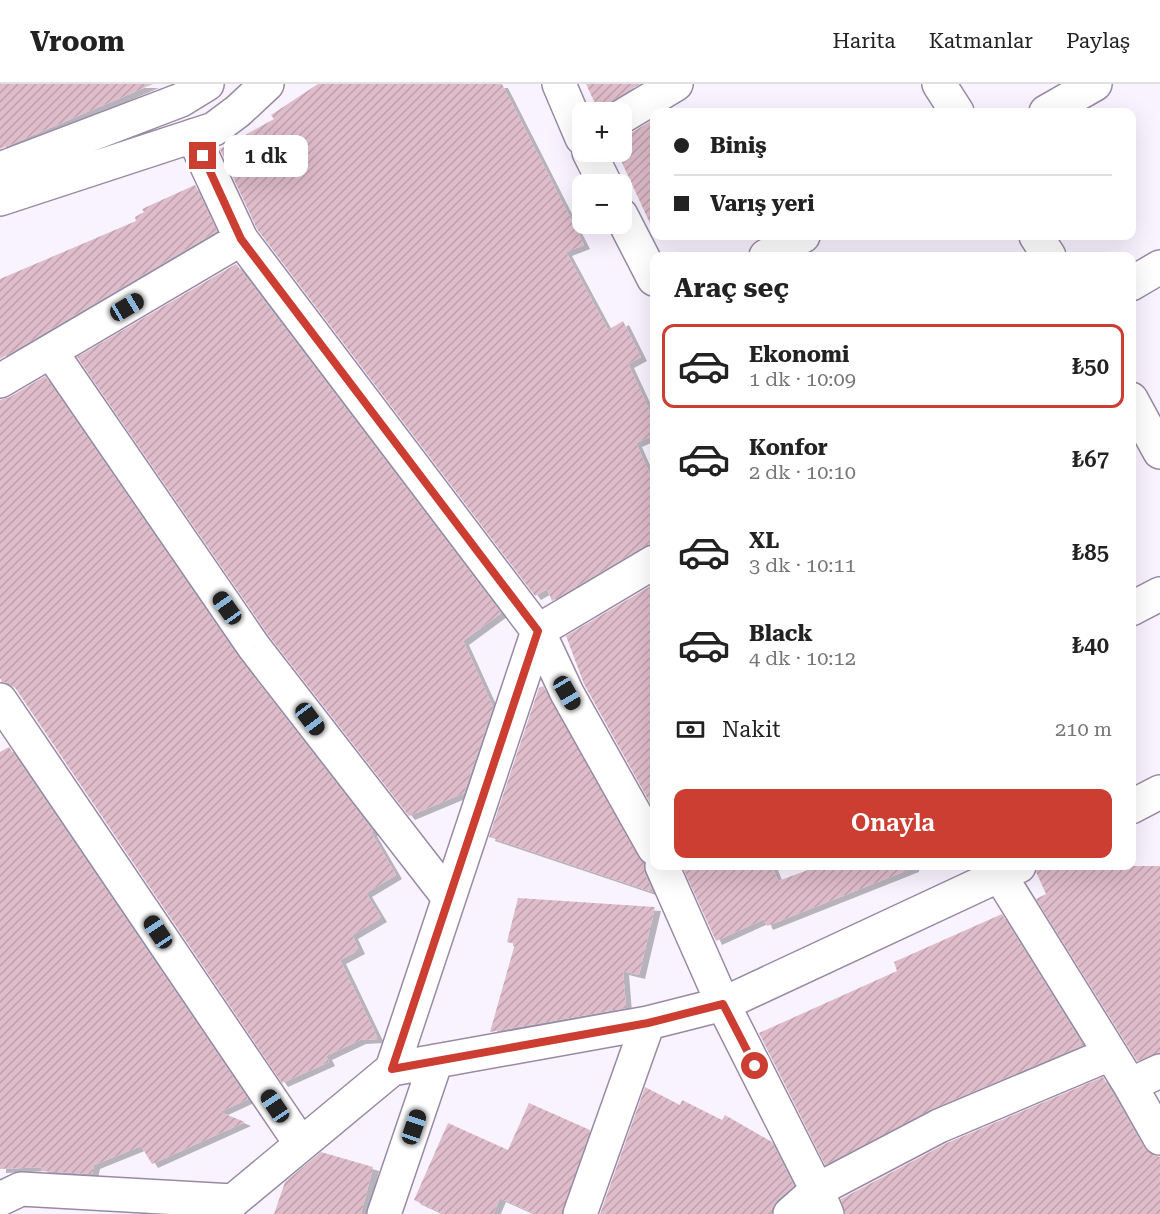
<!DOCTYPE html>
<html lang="tr">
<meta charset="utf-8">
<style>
body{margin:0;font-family:"Roboto Serif",serif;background:#f2f2f2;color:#222;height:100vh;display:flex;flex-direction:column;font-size:22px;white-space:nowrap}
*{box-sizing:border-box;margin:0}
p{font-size:20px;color:#767676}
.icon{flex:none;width:33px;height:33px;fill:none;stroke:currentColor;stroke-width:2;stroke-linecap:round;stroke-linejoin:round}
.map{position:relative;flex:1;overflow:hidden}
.panel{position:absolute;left:650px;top:168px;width:486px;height:618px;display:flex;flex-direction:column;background:#fff;border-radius:12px;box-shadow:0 6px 24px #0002}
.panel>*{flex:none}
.hud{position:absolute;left:650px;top:24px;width:486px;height:132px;border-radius:12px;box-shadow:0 6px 24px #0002;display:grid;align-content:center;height:132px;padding:0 24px;background:#fff}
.tools{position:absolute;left:572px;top:18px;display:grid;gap:12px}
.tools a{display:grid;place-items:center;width:60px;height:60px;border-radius:12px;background:#fff;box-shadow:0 6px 24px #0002;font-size:30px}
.end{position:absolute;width:27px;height:27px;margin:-14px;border:8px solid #cc3e32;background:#fff;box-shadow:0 0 0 3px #fff}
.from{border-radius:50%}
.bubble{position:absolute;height:42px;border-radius:12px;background:#fff;box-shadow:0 6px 24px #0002;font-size:20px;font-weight:600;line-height:42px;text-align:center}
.car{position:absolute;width:18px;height:36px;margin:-18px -9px;border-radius:8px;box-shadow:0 0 4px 2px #0007;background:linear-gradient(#222 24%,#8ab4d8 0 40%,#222 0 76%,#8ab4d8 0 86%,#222 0)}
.hud b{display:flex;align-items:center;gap:21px;height:57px;font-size:22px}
.hud b+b{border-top:2px solid #e0e0e0}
.hud i{width:15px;height:15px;background:#222}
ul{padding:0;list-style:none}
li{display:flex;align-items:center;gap:18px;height:84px;margin:0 12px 9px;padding:0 12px;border:3px solid transparent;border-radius:12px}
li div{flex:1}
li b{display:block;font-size:22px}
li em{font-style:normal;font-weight:600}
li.current{border-color:#cc3e32}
li>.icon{width:54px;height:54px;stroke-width:1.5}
h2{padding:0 24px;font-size:27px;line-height:72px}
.pay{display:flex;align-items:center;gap:15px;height:66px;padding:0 24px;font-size:22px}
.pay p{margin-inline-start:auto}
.button{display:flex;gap:12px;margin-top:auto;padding:12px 24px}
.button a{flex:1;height:69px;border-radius:12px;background:#cc3e32;color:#fff;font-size:24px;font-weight:600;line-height:69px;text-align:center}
header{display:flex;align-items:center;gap:36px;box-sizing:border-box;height:84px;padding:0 30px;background:#fff;border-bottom:2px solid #e0e0e0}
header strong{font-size:28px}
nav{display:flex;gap:33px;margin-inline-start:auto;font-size:21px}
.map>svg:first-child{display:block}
.building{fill:url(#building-hatch);filter:url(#shadow)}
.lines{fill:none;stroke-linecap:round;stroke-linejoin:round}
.street-casing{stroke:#9889a5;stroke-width:36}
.secondary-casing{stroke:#9889a5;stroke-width:36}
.street{stroke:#fff;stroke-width:33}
.secondary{stroke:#fff;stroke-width:33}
.route{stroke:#cc3e32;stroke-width:8}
</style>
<header>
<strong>Vroom</strong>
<nav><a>Harita</a><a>Katmanlar</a><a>Paylaş</a></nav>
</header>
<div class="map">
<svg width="1160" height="1130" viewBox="0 0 1160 1130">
<defs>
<pattern id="building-hatch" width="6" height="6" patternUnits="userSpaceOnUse" patternTransform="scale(1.5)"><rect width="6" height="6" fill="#dfbcc9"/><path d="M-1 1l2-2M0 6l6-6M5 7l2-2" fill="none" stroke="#bea0ac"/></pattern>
<filter id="shadow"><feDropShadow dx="6" dy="4" stdDeviation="0" flood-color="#0004"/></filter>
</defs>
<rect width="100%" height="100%" fill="#f9f3ff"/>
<path class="building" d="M0,0h153l-153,65z
M318,0h184l82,161 -18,7 42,78 15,-9 18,36 -13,7 26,56v15l-18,8 18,41v59l-10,3 -92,55 -5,-12 -12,7 -278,-367 -37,-80 54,-30 -3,-4z
M586,0h54l-29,17 -6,6 -2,5h-4z
M654,35v113l-37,-80h4v-16l10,-3z
M195,101l22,46 -217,128v-80l136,-58 -1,-4 9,-5 -2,-3z
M236,180l265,349 -38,28 30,66 -29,86 -55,23 -140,-180 -192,-279z
M45,292l194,282 134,173 -2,1 25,43 -30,18 15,25 -29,17 7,15 -19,10 38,79 -18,1 -34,16 3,6 -47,21 -266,-394 -7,-6 -7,-1 -2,-4v-278l10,-3z
M654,500v226l-70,-126 -18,-48z
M543,602l95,171 6,6 1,11 8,18 -164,-55 50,-149z
M9,663l239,352 -28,13 25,10 -93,42 -11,-18 -47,19 -2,9 -51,-3 1,-4 -42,2v-417z
M682,782h90l6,15 41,-15h94v2l-146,58 -3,-7 -48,22z
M1037,782h123v187l-23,8 -101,-162 10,-5 -10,-22z
M518,814l137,9 -16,68 -16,-4 3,37 -136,24 25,-88 -8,-2z
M1002,830l81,131 -151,64 -107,56 -66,-132 138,-62 -3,-9z
M1103,993l41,70 7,7 9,3v57h-315l-4,-15 106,-56z
M645,1003l35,18 2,-5 40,20 3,-5 47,27 22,44 -17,14 -5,8v6h-172z
M529,1019l61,27 -28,84h-26l-36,-16 -7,16h-49l-30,-14 34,-77 60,27z
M321,1068l52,15 -12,47h-87l11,-32z"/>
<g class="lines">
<defs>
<path id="street" d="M559,0l23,54
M939,0l18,28
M1046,28l49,-28
M621,33l55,-33
M193,52l48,103 297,392 29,62 87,155
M589,68l16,32
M621,131l33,64
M1036,152l13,20
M766,172l37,-20
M1131,200l29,-17
M51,268l203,295 195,251
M0,297l241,-142
M1131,315l29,53
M1131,525l29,-15
M0,616l301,444
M1131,723l29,-15
M662,782l61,138 94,186 10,24
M994,782l136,219 30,53
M392,985l146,-438 116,-69
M1130,1001l30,-14
M0,1115l21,-10 212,12 159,-132 256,-46 75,-19 296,-138
M384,1130l52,-153
M580,1130l68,-191
M790,1130l27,-24 122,-64 171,-72"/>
<path id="secondary" d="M0,85l181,-69 26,-16
M0,115l214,-70 24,-18 29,-27"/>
</defs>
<use href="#street" class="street-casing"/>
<use href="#secondary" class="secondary-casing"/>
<use href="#street" class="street"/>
<use href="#secondary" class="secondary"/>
</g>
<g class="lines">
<path class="route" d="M203,72l38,83 297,392 -146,438 256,-46 75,-19 32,62"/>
</g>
</svg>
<div class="tools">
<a>+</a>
<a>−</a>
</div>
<i class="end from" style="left:755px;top:982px"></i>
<i class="end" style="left:203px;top:72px"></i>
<div class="bubble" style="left:224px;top:51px;width:84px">1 dk</div>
<i class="car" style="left:127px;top:223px;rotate:59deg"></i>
<i class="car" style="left:227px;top:524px;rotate:325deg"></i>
<i class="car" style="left:567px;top:609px;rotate:150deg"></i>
<i class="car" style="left:310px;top:635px;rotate:143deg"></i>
<i class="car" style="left:158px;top:848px;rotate:326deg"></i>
<i class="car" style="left:275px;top:1022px;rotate:326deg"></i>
<i class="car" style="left:414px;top:1043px;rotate:19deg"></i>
<div class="hud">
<b><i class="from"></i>Biniş</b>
<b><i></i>Varış yeri</b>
</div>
<section class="panel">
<h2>Araç seç</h2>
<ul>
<li class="current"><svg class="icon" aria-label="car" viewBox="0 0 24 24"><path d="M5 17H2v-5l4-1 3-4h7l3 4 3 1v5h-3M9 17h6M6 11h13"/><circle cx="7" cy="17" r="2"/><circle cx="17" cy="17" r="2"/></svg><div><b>Ekonomi</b><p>1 dk · 10:09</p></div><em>₺50</em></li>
<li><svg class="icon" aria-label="car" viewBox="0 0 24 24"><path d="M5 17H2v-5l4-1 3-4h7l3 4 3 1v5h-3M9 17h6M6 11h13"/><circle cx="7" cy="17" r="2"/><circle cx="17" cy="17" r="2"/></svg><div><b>Konfor</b><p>2 dk · 10:10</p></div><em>₺67</em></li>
<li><svg class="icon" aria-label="car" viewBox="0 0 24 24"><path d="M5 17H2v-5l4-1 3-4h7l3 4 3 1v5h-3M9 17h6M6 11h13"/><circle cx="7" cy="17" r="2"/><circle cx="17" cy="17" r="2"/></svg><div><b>XL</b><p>3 dk · 10:11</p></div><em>₺85</em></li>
<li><svg class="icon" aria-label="car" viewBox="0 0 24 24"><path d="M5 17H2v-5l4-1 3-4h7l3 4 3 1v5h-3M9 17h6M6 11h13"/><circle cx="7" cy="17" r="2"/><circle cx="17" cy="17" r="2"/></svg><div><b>Black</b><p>4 dk · 10:12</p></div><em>₺40</em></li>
</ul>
<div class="pay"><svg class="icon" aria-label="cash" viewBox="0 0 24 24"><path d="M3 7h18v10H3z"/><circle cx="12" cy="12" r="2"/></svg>Nakit<p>210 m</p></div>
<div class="button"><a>Onayla</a></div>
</section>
</div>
